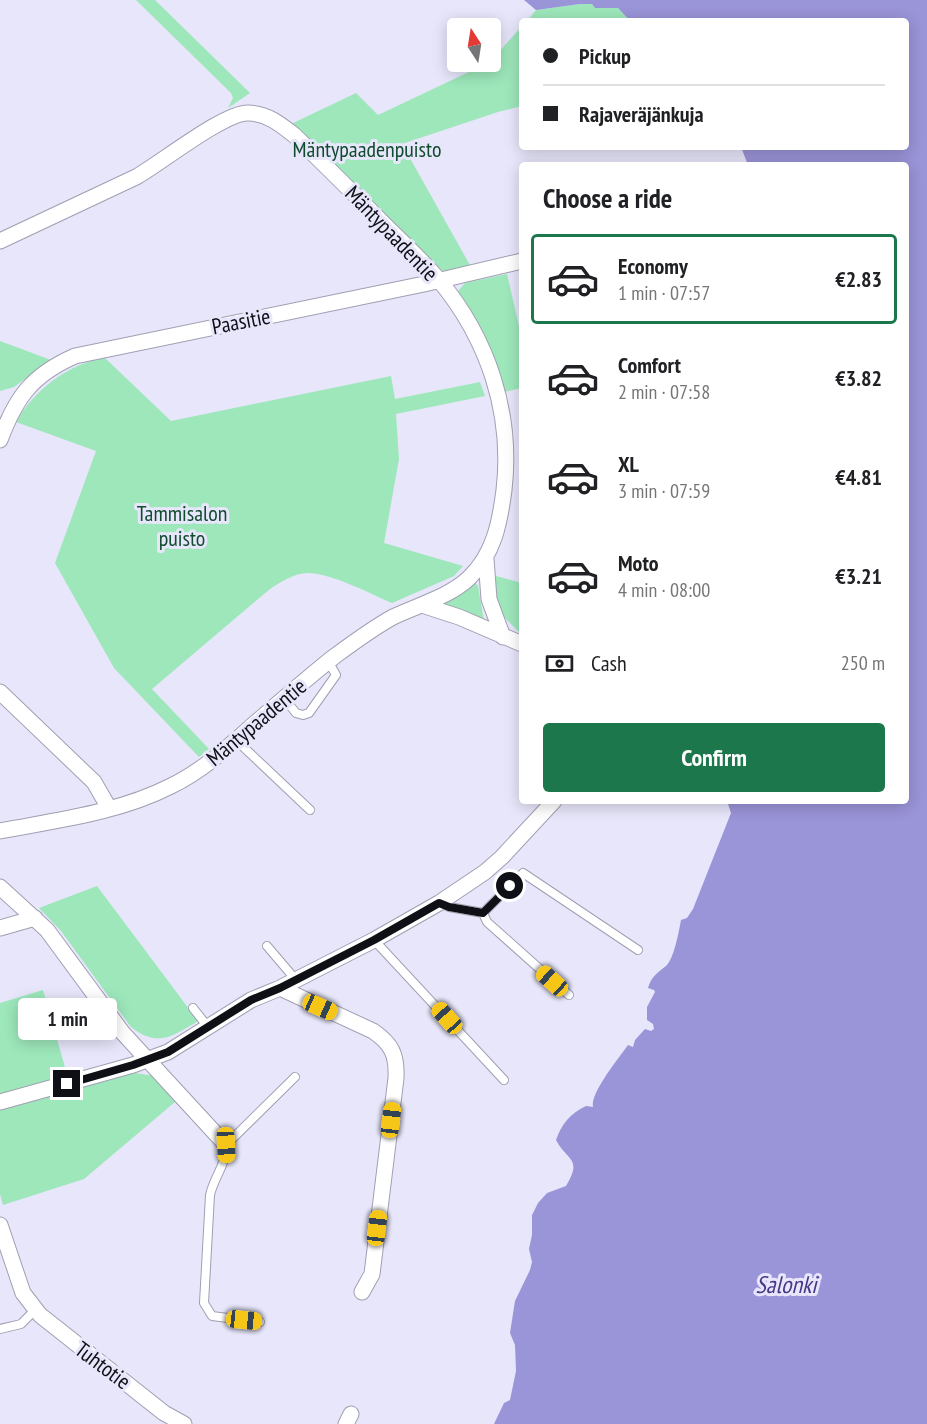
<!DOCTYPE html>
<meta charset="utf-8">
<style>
body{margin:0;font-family:"PT Sans Narrow",sans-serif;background:#f2f2f2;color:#202124;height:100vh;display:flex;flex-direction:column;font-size:22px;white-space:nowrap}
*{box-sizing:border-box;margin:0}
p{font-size:20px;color:#757577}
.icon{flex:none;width:33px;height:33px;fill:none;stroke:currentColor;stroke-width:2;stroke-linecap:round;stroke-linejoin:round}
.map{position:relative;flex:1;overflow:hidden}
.details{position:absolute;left:519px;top:162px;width:390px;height:642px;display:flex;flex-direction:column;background:#fff;border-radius:6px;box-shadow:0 3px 15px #0003}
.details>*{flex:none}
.top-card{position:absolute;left:519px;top:18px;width:390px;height:132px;border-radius:6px;box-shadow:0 3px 15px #0003;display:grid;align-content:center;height:132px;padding:0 24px;background:#fff}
.needle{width:39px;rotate:348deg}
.tools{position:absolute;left:447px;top:18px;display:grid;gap:12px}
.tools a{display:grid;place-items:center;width:54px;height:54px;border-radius:6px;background:#fff;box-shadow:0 3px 15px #0003;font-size:30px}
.end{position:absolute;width:27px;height:27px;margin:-14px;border:8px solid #0f0f16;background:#fff;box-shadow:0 0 0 3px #fff}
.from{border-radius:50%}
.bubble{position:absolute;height:42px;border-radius:6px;background:#fff;box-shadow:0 3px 15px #0003;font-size:20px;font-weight:700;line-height:42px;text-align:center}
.car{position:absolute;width:18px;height:36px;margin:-18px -9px;border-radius:8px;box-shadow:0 0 4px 2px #0007;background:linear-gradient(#f5c518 24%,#345 0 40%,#f5c518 0 76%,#345 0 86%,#f5c518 0)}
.top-card b{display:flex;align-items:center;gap:21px;height:57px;font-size:22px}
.top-card b+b{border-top:2px solid #e0e0e0}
.top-card i{width:15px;height:15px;background:#202124}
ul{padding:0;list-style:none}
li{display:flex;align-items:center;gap:18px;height:90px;margin:0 12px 9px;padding:0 12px;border:3px solid transparent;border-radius:6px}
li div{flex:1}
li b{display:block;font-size:22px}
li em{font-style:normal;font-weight:700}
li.on{border-color:#1d774c}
li>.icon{width:54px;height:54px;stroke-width:1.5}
h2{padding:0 24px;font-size:27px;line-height:72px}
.pay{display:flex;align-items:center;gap:15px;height:66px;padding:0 24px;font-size:22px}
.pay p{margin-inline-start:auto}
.primary-button{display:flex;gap:12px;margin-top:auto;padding:12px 24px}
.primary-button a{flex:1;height:69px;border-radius:6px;background:#1d774c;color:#fff;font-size:24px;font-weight:700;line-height:69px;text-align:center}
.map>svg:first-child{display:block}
.green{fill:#9de7bb}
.water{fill:#9a94d8}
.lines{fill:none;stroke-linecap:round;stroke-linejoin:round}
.service-casing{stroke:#a09fb2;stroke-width:10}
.minor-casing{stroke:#a09fb2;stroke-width:17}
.service{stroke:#fff;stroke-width:8}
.minor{stroke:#fff;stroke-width:15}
.route{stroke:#0f0f16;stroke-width:8}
.labels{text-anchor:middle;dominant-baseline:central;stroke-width:6;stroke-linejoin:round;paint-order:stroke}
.park-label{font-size:22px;fill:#104b2e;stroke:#e7e6fa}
.street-label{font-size:22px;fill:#0f0f16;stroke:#e7e6fa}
.water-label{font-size:24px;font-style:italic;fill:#463787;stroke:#e7e6fa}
</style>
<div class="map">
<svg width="927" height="1424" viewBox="0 0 927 1424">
<rect width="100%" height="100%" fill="#e7e6fa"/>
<path class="green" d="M136,0h19l95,93 -22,15 5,-10 -2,-5z
M580,4h12l3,4h23l12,13h-103l9,-11z
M522,26v80l-24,6 -96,32 69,123 -26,6 -154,-149 65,-31 22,22 112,-53z
M507,274l15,65v49l-18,4 -46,-95v-6l7,-8z
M0,341l51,19 -37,27 -14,4z
M105,358l66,63 220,-45 4,23 85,-17 5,14 -89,18 3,45 -15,84 79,23 -9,10 -62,27c-21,-9 -61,-30 -84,-30 -14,0 -27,9 -38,16l-118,100 57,60 -10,8 -85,-89 -59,-105 41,-112 -80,-29c17,-31 53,-59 89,-64z
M496,576l26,7v52l-18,-18 -10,-20z
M475,582l3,4 6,35 -42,-17z
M97,886l101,135c-25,15 -40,27 -67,6l-70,-96 -22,-23z
M43,990l25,88 -68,20v-95z
M129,1072l25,4 21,26 -91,77 -81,26 -3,-11v-87z"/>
<path class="water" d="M524,0h403v1424h-433l10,-21 6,-3 6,-29 -1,-26 -5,-12 5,-32 15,-31 2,-8 -3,-13 3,-14v-20l6,-12 9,-10 19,-7c17,-28 1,-25 -10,-46 6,-17 14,-26 30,-34l7,1c-3,-14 26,-49 35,-62l5,2 2,-7 10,-11 6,2 3,-2 -1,-5 -6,-4v-13l8,-15 -1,-2 -6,-2c3,-11 10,-16 18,-22 8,-7 13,-35 15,-46l6,-2 6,-9 38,-96 -4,-12h179v-636h-158l-7,-18h165v-126h-276l-12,-13h-23l-3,-4h-12l-44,6z"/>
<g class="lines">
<defs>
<path id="service" d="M284,698l12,15 7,2 6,-2 27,-38 -8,-14
M236,740l74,70
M440,903l9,4 34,6 40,-40 115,77
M483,913l4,9 82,73
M374,940l130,140
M267,946l29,34
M193,1008l15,19
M260,1322l-48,-6 -8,-13 6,-108c4,-18 17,-32 16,-50l69,-68
M0,1329l21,-5 14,-14"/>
<path id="minor" d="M0,241l136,-64c25,-14 90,-66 113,-64 19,1 31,11 45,22 30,29 59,58 88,87 19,19 39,37 57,58 49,59 74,133 65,210 -4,32 -10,64 -35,88 -20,19 -51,27 -76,39 -20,11 -39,25 -58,39 -28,22 -55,46 -82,69 -26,23 -51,46 -82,61 -53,27 -114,34 -171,45
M0,440c16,-43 32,-65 75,-84l349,-72 98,-23
M486,559l3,40 14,38
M422,605l37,12 63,27
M0,692l94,90 15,26
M0,887l47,43 75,102 104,113
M0,928l35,-10
M280,988l93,43c19,13 24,24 23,47l-24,196 -10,18
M0,1102l133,-37 35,-13 83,-52 29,-12 94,-48 65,-37 46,-31 17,-15 52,-56
M0,1225l23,68 17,22 124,98 20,11
M346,1424l5,-10"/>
</defs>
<use href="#service" class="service-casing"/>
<use href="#minor" class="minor-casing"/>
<use href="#service" class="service"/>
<use href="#minor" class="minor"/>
</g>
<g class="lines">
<path class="route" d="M67,1084l66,-19 35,-13 83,-52 29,-12 94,-48 65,-37 10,4 34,6 27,-27"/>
</g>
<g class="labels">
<g class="park-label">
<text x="367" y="149">Mäntypaadenpuisto</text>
<text x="182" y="513">Tammisalon<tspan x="182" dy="25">puisto</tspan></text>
</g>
<g class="street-label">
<text transform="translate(392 233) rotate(46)">Mäntypaadentie</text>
<text transform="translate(241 321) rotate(-11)">Paasitie</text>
<text transform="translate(256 722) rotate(-40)">Mäntypaadentie</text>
<text transform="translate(103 1365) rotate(37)">Tuhtotie</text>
</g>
<g class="water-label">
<text x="786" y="1284">Salonki</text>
</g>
</g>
</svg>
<div class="tools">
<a><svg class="needle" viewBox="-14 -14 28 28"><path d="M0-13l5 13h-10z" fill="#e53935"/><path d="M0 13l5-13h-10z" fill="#757577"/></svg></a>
</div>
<i class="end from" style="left:510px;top:886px"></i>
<i class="end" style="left:67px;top:1084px"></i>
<div class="bubble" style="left:18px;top:998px;width:99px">1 min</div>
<i class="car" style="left:552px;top:981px;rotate:312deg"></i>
<i class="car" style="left:320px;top:1007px;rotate:114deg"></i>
<i class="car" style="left:447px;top:1018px;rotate:318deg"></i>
<i class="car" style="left:391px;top:1120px;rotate:7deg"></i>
<i class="car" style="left:226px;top:1145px;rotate:177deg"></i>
<i class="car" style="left:377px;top:1228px;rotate:7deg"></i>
<i class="car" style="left:244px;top:1320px;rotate:96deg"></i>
<div class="top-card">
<b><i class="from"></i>Pickup</b>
<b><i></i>Rajaveräjänkuja</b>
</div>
<section class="details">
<h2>Choose a ride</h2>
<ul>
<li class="on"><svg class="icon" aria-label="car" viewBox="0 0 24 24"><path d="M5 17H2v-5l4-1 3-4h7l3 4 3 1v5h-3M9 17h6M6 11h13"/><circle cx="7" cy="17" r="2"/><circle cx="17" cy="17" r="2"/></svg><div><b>Economy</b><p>1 min · 07:57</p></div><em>€2.83</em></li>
<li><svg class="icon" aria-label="car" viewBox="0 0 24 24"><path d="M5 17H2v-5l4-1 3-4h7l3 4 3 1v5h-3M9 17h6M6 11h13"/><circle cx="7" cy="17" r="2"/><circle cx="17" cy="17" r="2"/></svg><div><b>Comfort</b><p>2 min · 07:58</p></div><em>€3.82</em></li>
<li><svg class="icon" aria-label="car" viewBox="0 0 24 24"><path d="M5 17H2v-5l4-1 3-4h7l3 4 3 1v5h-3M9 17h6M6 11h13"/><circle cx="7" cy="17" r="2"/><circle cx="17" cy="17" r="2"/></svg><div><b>XL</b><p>3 min · 07:59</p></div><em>€4.81</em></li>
<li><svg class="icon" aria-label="car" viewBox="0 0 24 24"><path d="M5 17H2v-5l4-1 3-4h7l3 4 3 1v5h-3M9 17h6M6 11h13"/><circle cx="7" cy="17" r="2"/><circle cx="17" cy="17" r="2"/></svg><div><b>Moto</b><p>4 min · 08:00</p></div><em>€3.21</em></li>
</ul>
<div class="pay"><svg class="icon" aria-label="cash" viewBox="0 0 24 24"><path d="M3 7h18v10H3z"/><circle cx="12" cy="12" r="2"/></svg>Cash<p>250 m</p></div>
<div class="primary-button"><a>Confirm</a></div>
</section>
</div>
